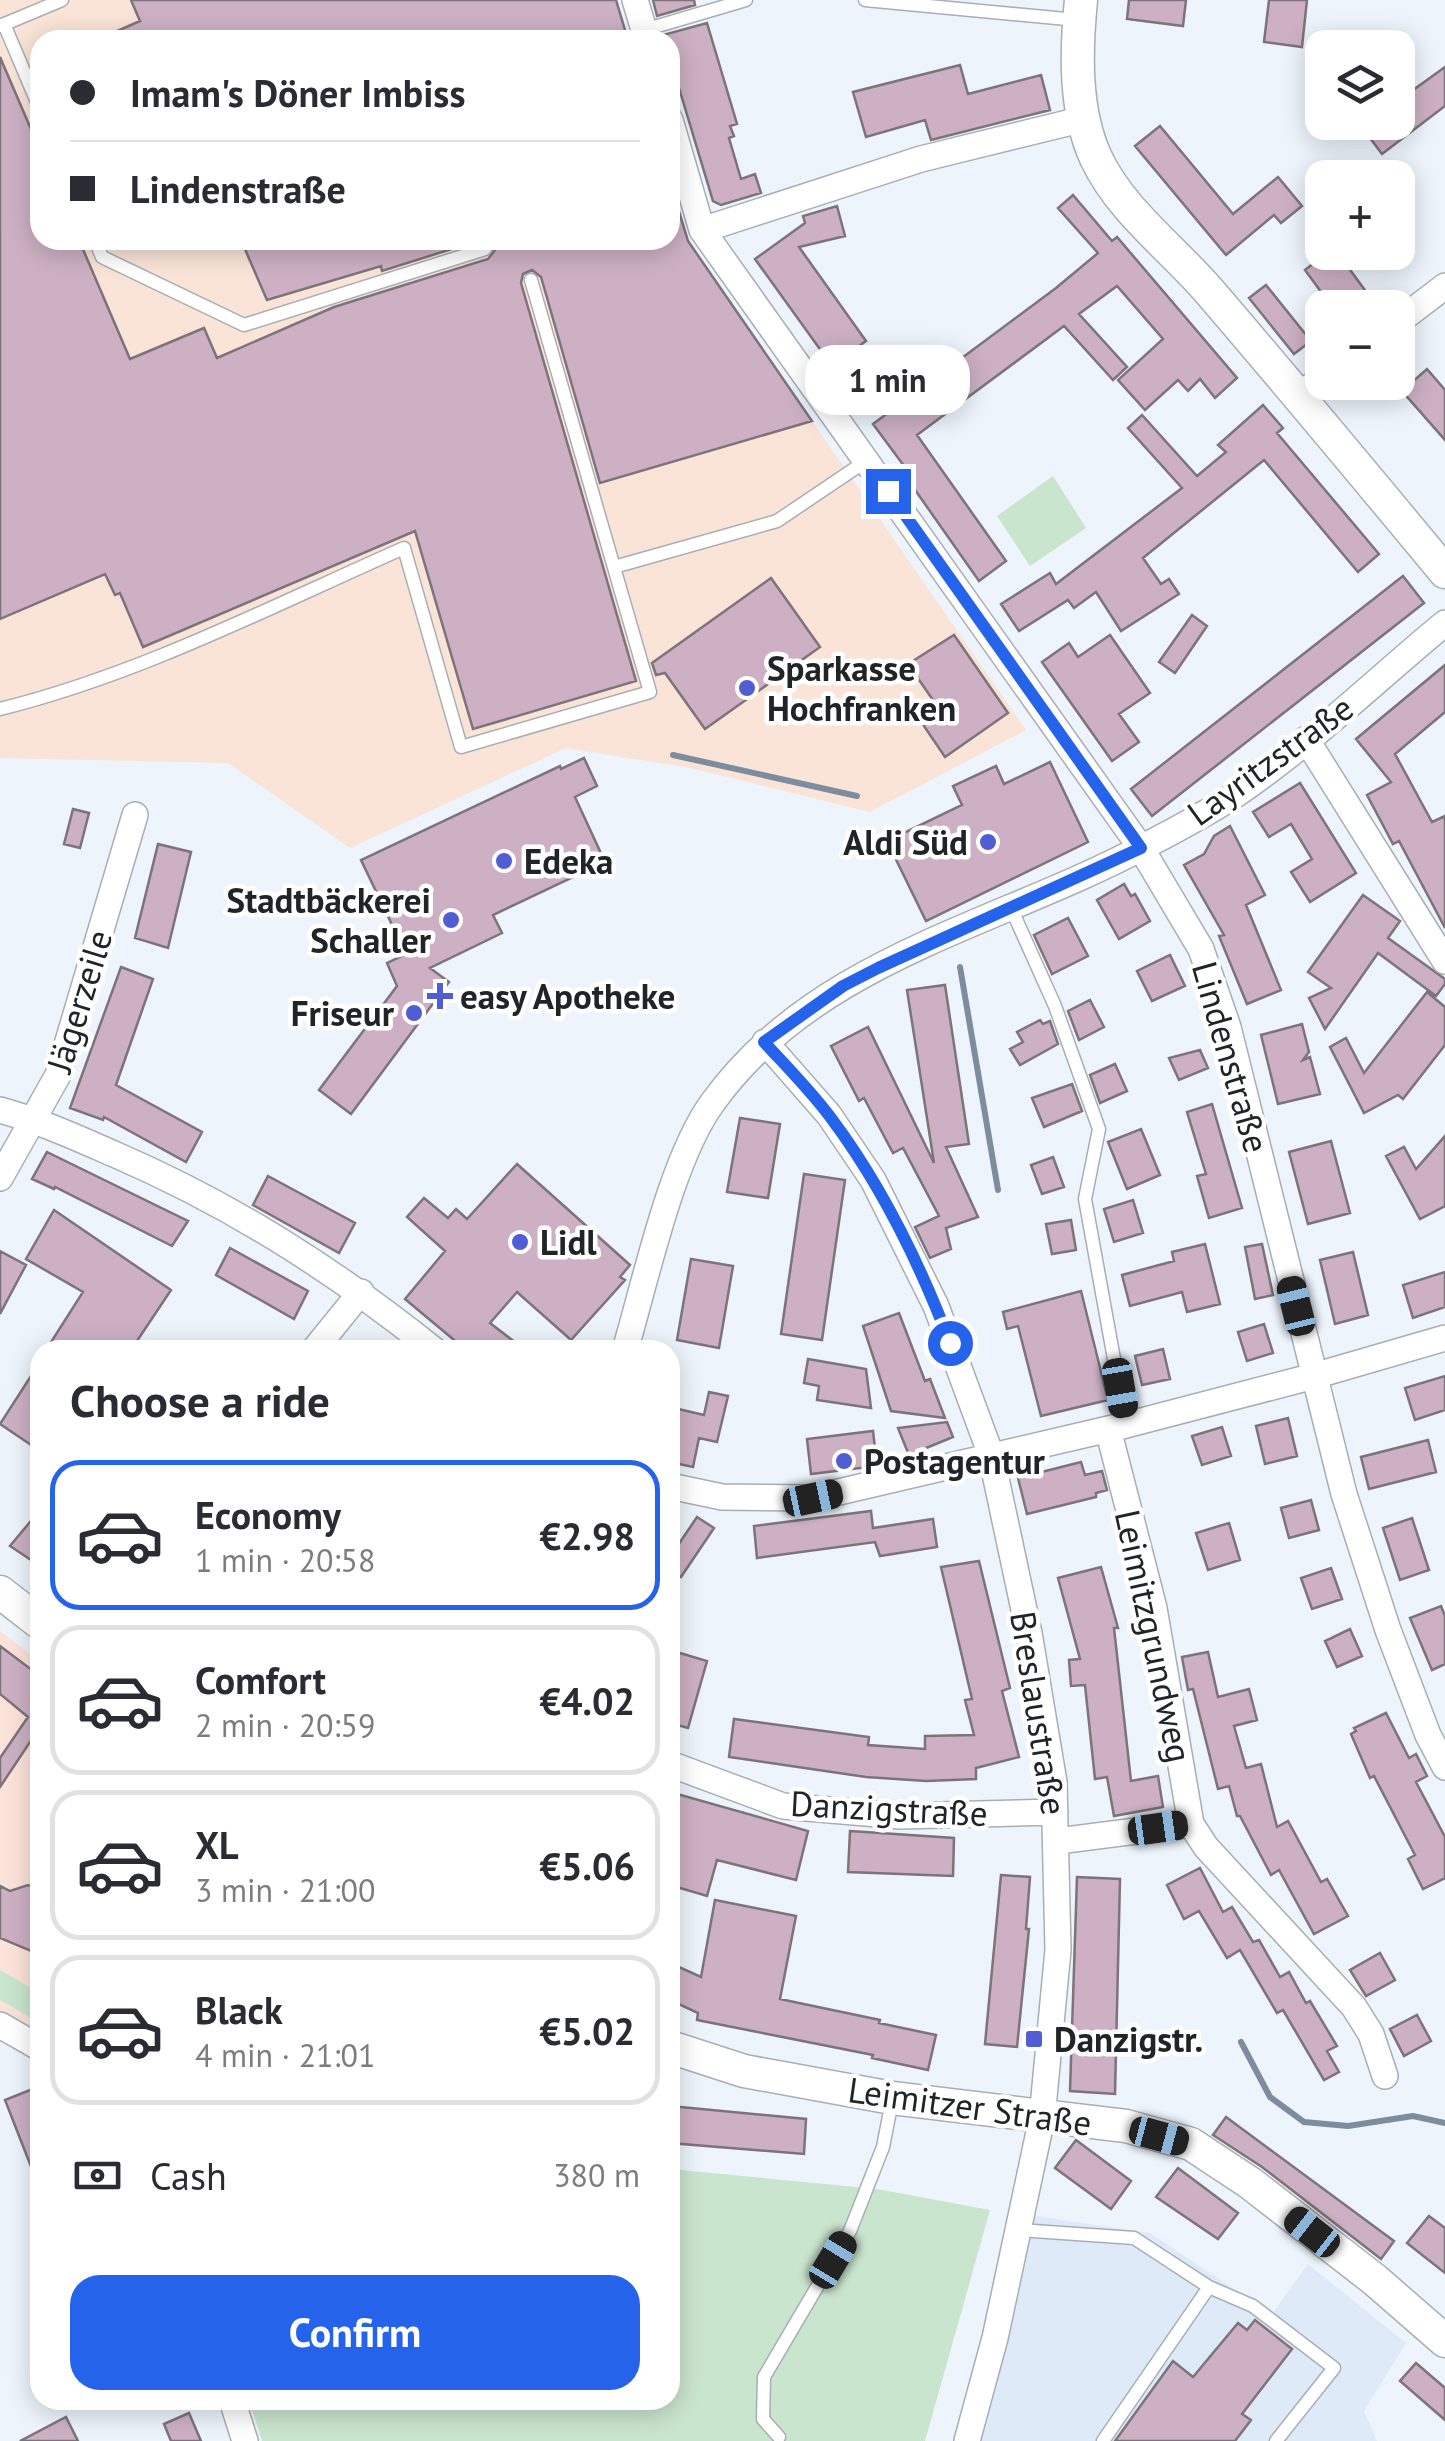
<!DOCTYPE html>
<meta charset="utf-8">
<style>
body{margin:0;font-family:"PT Sans",sans-serif;background:#f7f7f7;color:#2b2b33;height:100vh;display:flex;flex-direction:column;font-size:38px;white-space:nowrap}
*{box-sizing:border-box;margin:0}
p{font-size:32px;color:#7c7c81}
.icon{flex:none;width:55px;height:55px;fill:none;stroke:currentColor;stroke-width:2;stroke-linecap:round;stroke-linejoin:round}
.map{position:relative;flex:1;overflow:hidden}
.sheet{position:absolute;left:30px;top:1340px;width:650px;height:1070px;display:flex;flex-direction:column;background:#fff;border-radius:30px;box-shadow:0 5px 25px #0003}
.sheet>*{flex:none}
.top-card{position:absolute;left:30px;top:30px;width:650px;height:220px;border-radius:30px;box-shadow:0 5px 25px #0003;display:grid;align-content:center;height:220px;padding:0 40px;background:#fff}
.fabs{position:absolute;left:1305px;top:30px;display:grid;gap:20px}
.fabs a{display:grid;place-items:center;width:110px;height:110px;border-radius:20px;background:#fff;box-shadow:0 5px 25px #0003;font-size:50px}
.end{position:absolute;width:45px;height:45px;margin:-22px;border:12px solid #2563eb;background:#fff;box-shadow:0 0 0 5px #fff}
.from{border-radius:50%}
.bubble{position:absolute;height:70px;border-radius:30px;background:#fff;box-shadow:0 5px 25px #0003;font-size:32px;font-weight:600;line-height:70px;text-align:center}
.car{position:absolute;width:30px;height:60px;margin:-30px -15px;border-radius:12px;box-shadow:0 0 8px 2px #0007;background:linear-gradient(#222 24%,#8ab4d8 0 40%,#222 0 76%,#8ab4d8 0 86%,#222 0)}
.top-card b{display:flex;align-items:center;gap:35px;height:95px;font-size:38px}
.top-card b+b{border-top:2px solid #e1e1e2}
.top-card i{width:25px;height:25px;background:#2b2b33}
ul{padding:0;list-style:none}
li{display:flex;align-items:center;gap:30px;height:150px;margin:0 20px 15px;padding:0 20px;border:5px solid #e1e1e2;border-radius:30px}
li div{flex:1}
li b{display:block;font-size:38px}
li em{font-style:normal;font-weight:600}
li.active{border-color:#2563eb}
li>.icon{width:90px;height:90px;stroke-width:1.5}
h2{padding:0 40px;font-size:45px;line-height:120px}
.pay{display:flex;align-items:center;gap:25px;height:110px;padding:0 40px;font-size:38px}
.pay p{margin-inline-start:auto}
.action{display:flex;gap:20px;margin-top:auto;padding:20px 40px}
.action a{flex:1;height:115px;border-radius:30px;background:#2563eb;color:#fff;font-size:40px;font-weight:600;line-height:115px;text-align:center}
.map>svg:first-child{display:block}
.commercial{fill:#fae4d7}
.built{fill:#dfeaf9}
.education{fill:#fce3da}
.green{fill:#cae5ce}
.lines{fill:none;stroke-linecap:round;stroke-linejoin:round}
.stream{stroke:#7e8c9f;stroke-width:6}
.building{fill:#cdb0c4;stroke:#7c747a;stroke-width:2.5}
.service-casing{stroke:#a7aeb5;stroke-width:15}
.minor-casing{stroke:#a7aeb5;stroke-width:28}
.tertiary-casing{stroke:#a7aeb5;stroke-width:35}
.service{stroke:#fff;stroke-width:12}
.minor{stroke:#fff;stroke-width:25}
.tertiary{stroke:#fff;stroke-width:32}
.route{stroke:#2563eb;stroke-width:12}
.poi-dot{fill:#515dd3;stroke:#fff;stroke-width:4}
.labels{text-anchor:middle;dominant-baseline:central;stroke-width:9;stroke-linejoin:round;paint-order:stroke}
.poi-label{font-size:35px;font-weight:bold;fill:#212427;stroke:#fff;text-anchor:start}
.street-label{font-size:35px;fill:#212427;stroke:#fff}
</style>
<div class="map">
<svg width="1445" height="2441" viewBox="0 0 1445 2441">
<rect width="100%" height="100%" fill="#edf4fc"/>
<path class="commercial" d="M0,0h616l12,40h-588v200h630v-60l18,62 338,488 -156,82 -180,-44 -124,-20 -216,100 -122,-85 -228,-5z"/>
<path class="built" d="M1022,2214l128,19 122,81 36,-50 98,79 -42,68 13,30h-410z"/>
<path class="education" d="M0,1631l40,31v373l-40,-24z"/>
<path class="green" d="M1053,476l33,52 -56,38 -33,-50z
M0,1970l40,23v30l-40,-23z
M670,2169l207,20 113,21 -65,231h-663l-13,-41h421z"/>
<g class="lines">
<path class="stream" d="M673,755l184,41
M960,967l38,223
M1241,2042l29,55 34,25 44,4 65,-10 32,7"/>
</g>
<path class="building" d="M131,0h485l12,40h-531l43,-19z
M653,0h41l1,5 -38,11z
M1129,0h57l-3,26 -56,-7z
M1269,0h38l-5,47 -38,-5z
M707,23l30,101 -7,2 4,10 -5,2 12,41 14,-5 6,19 -40,12 -8,-4 -43,-143v-18h-5l-2,-5z
M0,57l40,93v90h39l51,119 74,-31 13,30 117,-51 154,-48 7,-9 -6,-10h181v-44l4,-1 14,46 124,180 -212,62 -59,-206 -9,-7 -9,4 -2,9 115,398 -163,48 -58,-198 -272,116 -23,-54 -5,2 -10,-21 -105,45z
M960,65l8,29 73,-19 9,35 -119,30 -6,-20 -59,17 -13,-45z
M1445,67v39l-63,48 -24,-32h40v-21z
M1160,126l73,88 45,-37 24,29 -21,17 -7,-8 -48,40 -91,-109z
M1073,195l39,46 5,-4 120,141 -22,20 -15,-19 -12,12 -10,-11 -33,30 -27,-30 45,-41 -46,-53 -38,28 48,53 -14,13 -49,-54 -147,109 89,126 -27,20 -73,-104 4,-3 -37,-50 183,-136 42,-35 -40,-45z
M837,206l8,30 -46,11 67,94 -34,25 -77,-107 50,-36 -2,-7z
M241,240h239l-98,31 -1,-5 -114,34z
M1328,252h9l41,56h-45l-28,-38z
M1266,285l45,56 -17,13 -45,-56z
M1427,369l18,21v50l-43,-49z
M1263,405l20,23 -6,5 102,121 -21,18 -94,-112 -121,98 18,26 8,-5 10,15 -58,37 -25,-39 -22,16 -6,-8 -49,31 -18,-27 49,-31 6,11 126,-96 -54,-60 14,-13 55,61 29,-24 -8,-7z
M1403,576l21,27 -272,213 -21,-27z
M771,578l49,69 -115,82 -40,-56 -9,2 -4,-12z
M1192,615l15,11 -32,47 -16,-11z
M954,635l54,78 -63,44 -21,-31 18,-13 -34,-49z
M1110,635l40,58 -31,21 20,28 -27,19 -70,-99 27,-19 9,14z
M1445,665v47l-50,42 37,68 13,-6v112l-46,-87 -6,3 -26,-49 24,-13 -35,-43z
M584,758l13,28 -22,11 30,65 -112,53 9,18 -72,35 19,14 -98,132 -32,-24 78,-104 -10,-23 19,-9 -45,-94 199,-94 1,3z
M1050,762l38,80 -162,79 -39,-80 75,-36 -9,-19 43,-20 8,18z
M1300,783l56,90 -46,29 -19,-30 21,-13 -21,-35 -22,13 -16,-25z
M73,809l16,4 -9,35 -16,-4z
M1230,826l35,69 -19,10 35,85 -34,14 -28,-68 5,-1 -40,-70 20,-11 10,-18z
M158,844l33,8 -23,96 -33,-10z
M1124,884l7,12 4,-2 15,27 -31,18 -22,-39z
M1363,895l37,26 -12,17 57,41v5l-9,12 -58,-43 -53,76 -16,-31 22,-10 -23,-16z
M1068,918l20,38 -36,18 -18,-39z
M1170,955l15,31 -33,15 -15,-30z
M121,967l32,12 -37,106 86,47 -16,30 -82,-45 -1,3 -33,-12z
M945,985l24,159 -23,3 32,70 -32,11 5,21 -21,9 -15,-31 24,-11 -36,-68 -10,5 -29,-55 -5,3 -28,-55 37,-19 66,136 -27,-173z
M1427,992l18,15v38l-42,54 -5,-4 -34,18 -34,-66 16,-9 18,35z
M1090,1000l14,27 -25,13 -11,-29z
M1040,1020l3,4 7,-3 8,23 -38,21 -10,-16 13,-7 -6,-10z
M1302,1024l7,28 -6,8 7,-3 10,37 -42,10 -17,-69z
M1200,1050l8,18 -29,12 -10,-22z
M1115,1064l12,27 -27,12 -10,-28z
M1072,1084l10,27 -38,16 -12,-29z
M1212,1104l30,104 -33,10 -12,-42 9,-2 -19,-62z
M740,1118l40,6 -12,74 -41,-6z
M1141,1129l19,46 -33,14 -19,-47z
M1445,1136v70l-25,13 -34,-63 18,-9 12,22z
M1331,1141l19,72 -42,11 -19,-72z
M47,1152l141,69 -16,25 -117,-59 -1,2 -22,-10z
M1053,1157l11,30 -22,7 -11,-29z
M517,1164l113,101 -10,12 5,3 -54,60 -54,-48 -27,31 35,27h-59l-61,-51 40,-48 -38,-34 17,-19 24,20 8,-9 11,10z
M804,1174l41,6 -23,160 -41,-6z
M268,1176l87,47 -16,30 -86,-48z
M1133,1200l10,33 -29,9 -10,-33z
M54,1210l117,80 -40,60h-85l37,-58 -57,-33z
M1071,1220l5,30 -24,4 -6,-30z
M1205,1244l15,60 -33,8 -5,-20 -52,14 -8,-31 52,-14 -2,-9z
M1262,1244l11,51 -18,4 -10,-52z
M230,1248l78,43 -14,28 -78,-44z
M0,1251l26,14 -26,49z
M1353,1252l15,63 -33,9 -15,-64z
M691,1259l42,7 -14,82 -42,-8z
M1445,1272v35l-32,11 -10,-33z
M1081,1291l27,109 -67,16 -23,-90 -11,3 -4,-17z
M899,1313l26,68 5,-2 15,39 -54,-7 -28,-85z
M1264,1324l9,29 -26,8 -9,-29z
M1163,1349l7,30 -28,6 -7,-29z
M808,1359l58,10 5,39 -54,-8 2,-14 -15,-3z
M40,1362v89l-40,-27z
M1445,1376v34l-30,10 -10,-32z
M709,1392l19,4 -11,46 -18,-4 -6,29 -23,-5v-55l34,8z
M1288,1418l9,38 -32,8 -9,-38z
M947,1422l6,15 -44,18 -11,-27z
M1222,1427l9,29 -29,9 -10,-29z
M873,1431l4,35 -66,8 -4,-35z
M1428,1440l8,32 -67,17 -8,-32z
M1081,1462l4,13 17,-4 5,19 -11,3v4l-69,17 -9,-36z
M1311,1500l8,30 -30,8 -8,-30z
M871,1511l2,17 60,-9 4,28 -57,9 -5,-14 -118,16 -3,-32z
M697,1517l17,11 -33,49 -11,-7v-13z
M1412,1518l17,52 -29,10 -17,-52z
M30,1522l10,7v37l-30,-20z
M1229,1523l11,37 -32,10 -12,-37z
M979,1561l31,127 -8,3 17,66 -43,11v11l-50,2 -60,-4 -137,-20 5,-38 135,18 -1,8 57,4v-13l49,-1 -9,-35 7,-1 -31,-132z
M1101,1567l17,61h-4l17,153 27,-5 5,31 -49,9 -7,-39 -12,2 -10,-94 -14,1 -2,-26 11,-1 -22,-81z
M1331,1568l11,31 -30,10 -11,-31z
M1441,1606l4,10v48l-13,6 -22,-52z
M1350,1629l12,27 -25,11 -12,-26z
M0,1646l40,30v51l-40,60v-29l28,-41 -28,-23z
M670,1650l37,11 -19,67 -18,-5z
M1208,1652l10,45 31,-8 8,31 -23,6 12,42 15,-4 16,63 11,-6 33,61 6,-3 21,37 -34,18 -35,-64 -8,5 -31,-59h-3l-8,-30 -11,3 -25,-100 -5,1 -6,-33z
M1386,1713l23,45 7,-4 11,22 -11,6 29,55v41l-22,11 -15,-30 7,-4 -41,-79 -4,2 -19,-44 5,-3 -2,-3z
M670,1792l138,39 -12,49 -79,-20 -10,36 -37,-11z
M850,1831l104,7 -1,38 -105,-4z
M1200,1868l23,44 9,-5 21,35 6,-2 21,37 9,-5 17,31 4,-2 27,45 -10,5 12,21 -15,8 -41,-70 -6,3 -37,-63 -13,8 -28,-47 -15,8 -17,-34z
M1001,1875l29,2 -4,52h3l-12,118 -32,-3z
M1077,1877l43,2 -5,215 -45,-3z
M28,1885l12,6v41l-9,19 -31,-13v-52l10,5z
M715,1900l81,16 -16,83 100,21 -1,3 57,12 -8,35 -56,-12 1,-3 -176,-35 1,-7 -28,-13v-37l31,14z
M1380,1953l15,27 -29,16 -16,-26z
M1417,2015l14,26 -27,15 -14,-27z
M40,2086v101h-1l-34,-87z
M670,2106l136,13 -2,35 -134,-11z
M1226,2117l168,124 -13,18 -119,-92 -49,-32z
M1076,2140l55,41 -20,28 -56,-41z
M1178,2168l60,45 -20,26 -62,-42z
M1429,2216l16,12v45l-38,-30z
M1255,2320l37,29 -50,65 9,6 -16,21h-120l58,-80 20,16 45,-54 9,7z
M1416,2363l29,25v32l-45,-39z
M189,2413l12,28h-30l-7,-17z
M66,2417l12,24h-58z"/>
<g class="lines">
<defs>
<path id="service" d="M865,0l212,20
M4,24l36,85
M0,26l62,-26
M644,30l102,-30
M95,240l7,17 142,68 241,-76
M614,567l163,-46 89,-60
M0,709c141,-35 272,-103 404,-161l57,199 189,-55 -119,-412
M1011,908l44,98 44,123 -14,70 41,226
M1019,2230l115,8 75,49 -106,154
M1209,2287l44,19 81,62 -58,73
M779,2437l-16,-18 1,-42 86,-146 33,-84 9,-46"/>
<path id="minor" d="M635,0l12,40
M670,120l32,110 439,618 60,101 27,78 116,467 44,136 40,105 17,32
M702,230l219,-71 163,-40
M1398,322l47,-36
M1299,395l23,-17
M1306,739l139,222
M765,1042l64,73 44,65 63,126 55,149 38,178 25,149 4,168 -16,168 -47,220 -28,103
M0,1110c40,11 77,28 114,44 118,51 220,116 320,196
M0,1178l58,-103 77,-260
M314,1350l47,-58
M625,1350c21,-70 46,-191 88,-248 102,-142 284,-177 430,-255 31,-16 63,-33 92,-52 74,-50 141,-115 210,-172
M1108,1429l46,179 37,216 15,23 148,160 17,27 14,42
M670,1486l52,11 91,1 313,-73 188,-49 131,-38
M670,1764l113,42 118,10 154,-4
M1058,1841l133,-17
M0,2025l40,23
M232,2400l13,41"/>
<path id="tertiary" d="M1081,0c-5,51 -7,110 15,158 25,53 75,89 113,133 80,93 158,187 236,281
M0,1592l40,31
M670,2047l74,24 148,27 234,28 65,18 59,39 125,97 70,61"/>
</defs>
<use href="#service" class="service-casing"/>
<use href="#minor" class="minor-casing"/>
<use href="#tertiary" class="tertiary-casing"/>
<use href="#service" class="service"/>
<use href="#minor" class="minor"/>
<use href="#tertiary" class="tertiary"/>
</g>
<g class="lines">
<path class="route" d="M888,491l253,357 -263,120 -35,18 -79,56c23,25 47,49 67,76 51,68 89,146 119,225"/>
</g>
<g class="poi-dot">
<circle cx="747" cy="688" r="10"/>
<circle cx="988" cy="842" r="10"/>
<circle cx="504" cy="861" r="10"/>
<circle cx="451" cy="920" r="10"/>
<path d="M435 981h10v10h10v10h-10v10h-10v-10h-10v-10h10z"/>
<circle cx="414" cy="1013" r="10"/>
<circle cx="520" cy="1242" r="10"/>
<circle cx="844" cy="1461" r="10"/>
<rect x="1024" y="2029" width="20" height="20" rx="5"/>
</g>
<g class="labels">
<g class="poi-label">
<text x="767" y="668">Sparkasse<tspan x="767" dy="40">Hochfranken</tspan></text>
<text x="968" y="842" text-anchor="end">Aldi Süd</text>
<text x="524" y="861">Edeka</text>
<text x="431" y="900" text-anchor="end">Stadtbäckerei<tspan x="431" dy="40">Schaller</tspan></text>
<text x="460" y="996">easy Apotheke</text>
<text x="394" y="1013" text-anchor="end">Friseur</text>
<text x="540" y="1242">Lidl</text>
<text x="864" y="1461">Postagentur</text>
<text x="1054" y="2039">Danzigstr.</text>
</g>
<g class="street-label">
<text transform="translate(1270 760) rotate(-36)">Layritzstraße</text>
<text transform="translate(79 1001) rotate(-73)">Jägerzeile</text>
<text transform="translate(1231 1057) rotate(74)">Lindenstraße</text>
<text transform="translate(1154 1636) rotate(78)">Leimitzgrundweg</text>
<text transform="translate(1039 1713) rotate(81)">Breslaustraße</text>
<text transform="translate(889 1808) rotate(3)">Danzigstraße</text>
<text transform="translate(970 2106) rotate(8)">Leimitzer Straße</text>
</g>
</g>
</svg>
<div class="fabs">
<a><svg class="icon" aria-label="layers" viewBox="0 0 24 24"><path d="M12 4l9 5-9 5-9-5zM3 14l9 5 9-5"/></svg></a>
<a>+</a>
<a>−</a>
</div>
<i class="end from" style="left:950px;top:1343px"></i>
<i class="end" style="left:888px;top:491px"></i>
<div class="bubble" style="left:805px;top:345px;width:165px">1 min</div>
<i class="car" style="left:1296px;top:1306px;rotate:346deg"></i>
<i class="car" style="left:1120px;top:1388px;rotate:170deg"></i>
<i class="car" style="left:813px;top:1498px;rotate:78deg"></i>
<i class="car" style="left:1158px;top:1828px;rotate:82deg"></i>
<i class="car" style="left:1159px;top:2136px;rotate:105deg"></i>
<i class="car" style="left:1312px;top:2232px;rotate:308deg"></i>
<i class="car" style="left:833px;top:2260px;rotate:31deg"></i>
<div class="top-card">
<b><i class="from"></i>Imam's Döner Imbiss</b>
<b><i></i>Lindenstraße</b>
</div>
<section class="sheet">
<h2>Choose a ride</h2>
<ul>
<li class="active"><svg class="icon" aria-label="car" viewBox="0 0 24 24"><path d="M5 17H2v-5l4-1 3-4h7l3 4 3 1v5h-3M9 17h6M6 11h13"/><circle cx="7" cy="17" r="2"/><circle cx="17" cy="17" r="2"/></svg><div><b>Economy</b><p>1 min · 20:58</p></div><em>€2.98</em></li>
<li><svg class="icon" aria-label="car" viewBox="0 0 24 24"><path d="M5 17H2v-5l4-1 3-4h7l3 4 3 1v5h-3M9 17h6M6 11h13"/><circle cx="7" cy="17" r="2"/><circle cx="17" cy="17" r="2"/></svg><div><b>Comfort</b><p>2 min · 20:59</p></div><em>€4.02</em></li>
<li><svg class="icon" aria-label="car" viewBox="0 0 24 24"><path d="M5 17H2v-5l4-1 3-4h7l3 4 3 1v5h-3M9 17h6M6 11h13"/><circle cx="7" cy="17" r="2"/><circle cx="17" cy="17" r="2"/></svg><div><b>XL</b><p>3 min · 21:00</p></div><em>€5.06</em></li>
<li><svg class="icon" aria-label="car" viewBox="0 0 24 24"><path d="M5 17H2v-5l4-1 3-4h7l3 4 3 1v5h-3M9 17h6M6 11h13"/><circle cx="7" cy="17" r="2"/><circle cx="17" cy="17" r="2"/></svg><div><b>Black</b><p>4 min · 21:01</p></div><em>€5.02</em></li>
</ul>
<div class="pay"><svg class="icon" aria-label="cash" viewBox="0 0 24 24"><path d="M3 7h18v10H3z"/><circle cx="12" cy="12" r="2"/></svg>Cash<p>380 m</p></div>
<div class="action"><a>Confirm</a></div>
</section>
</div>
